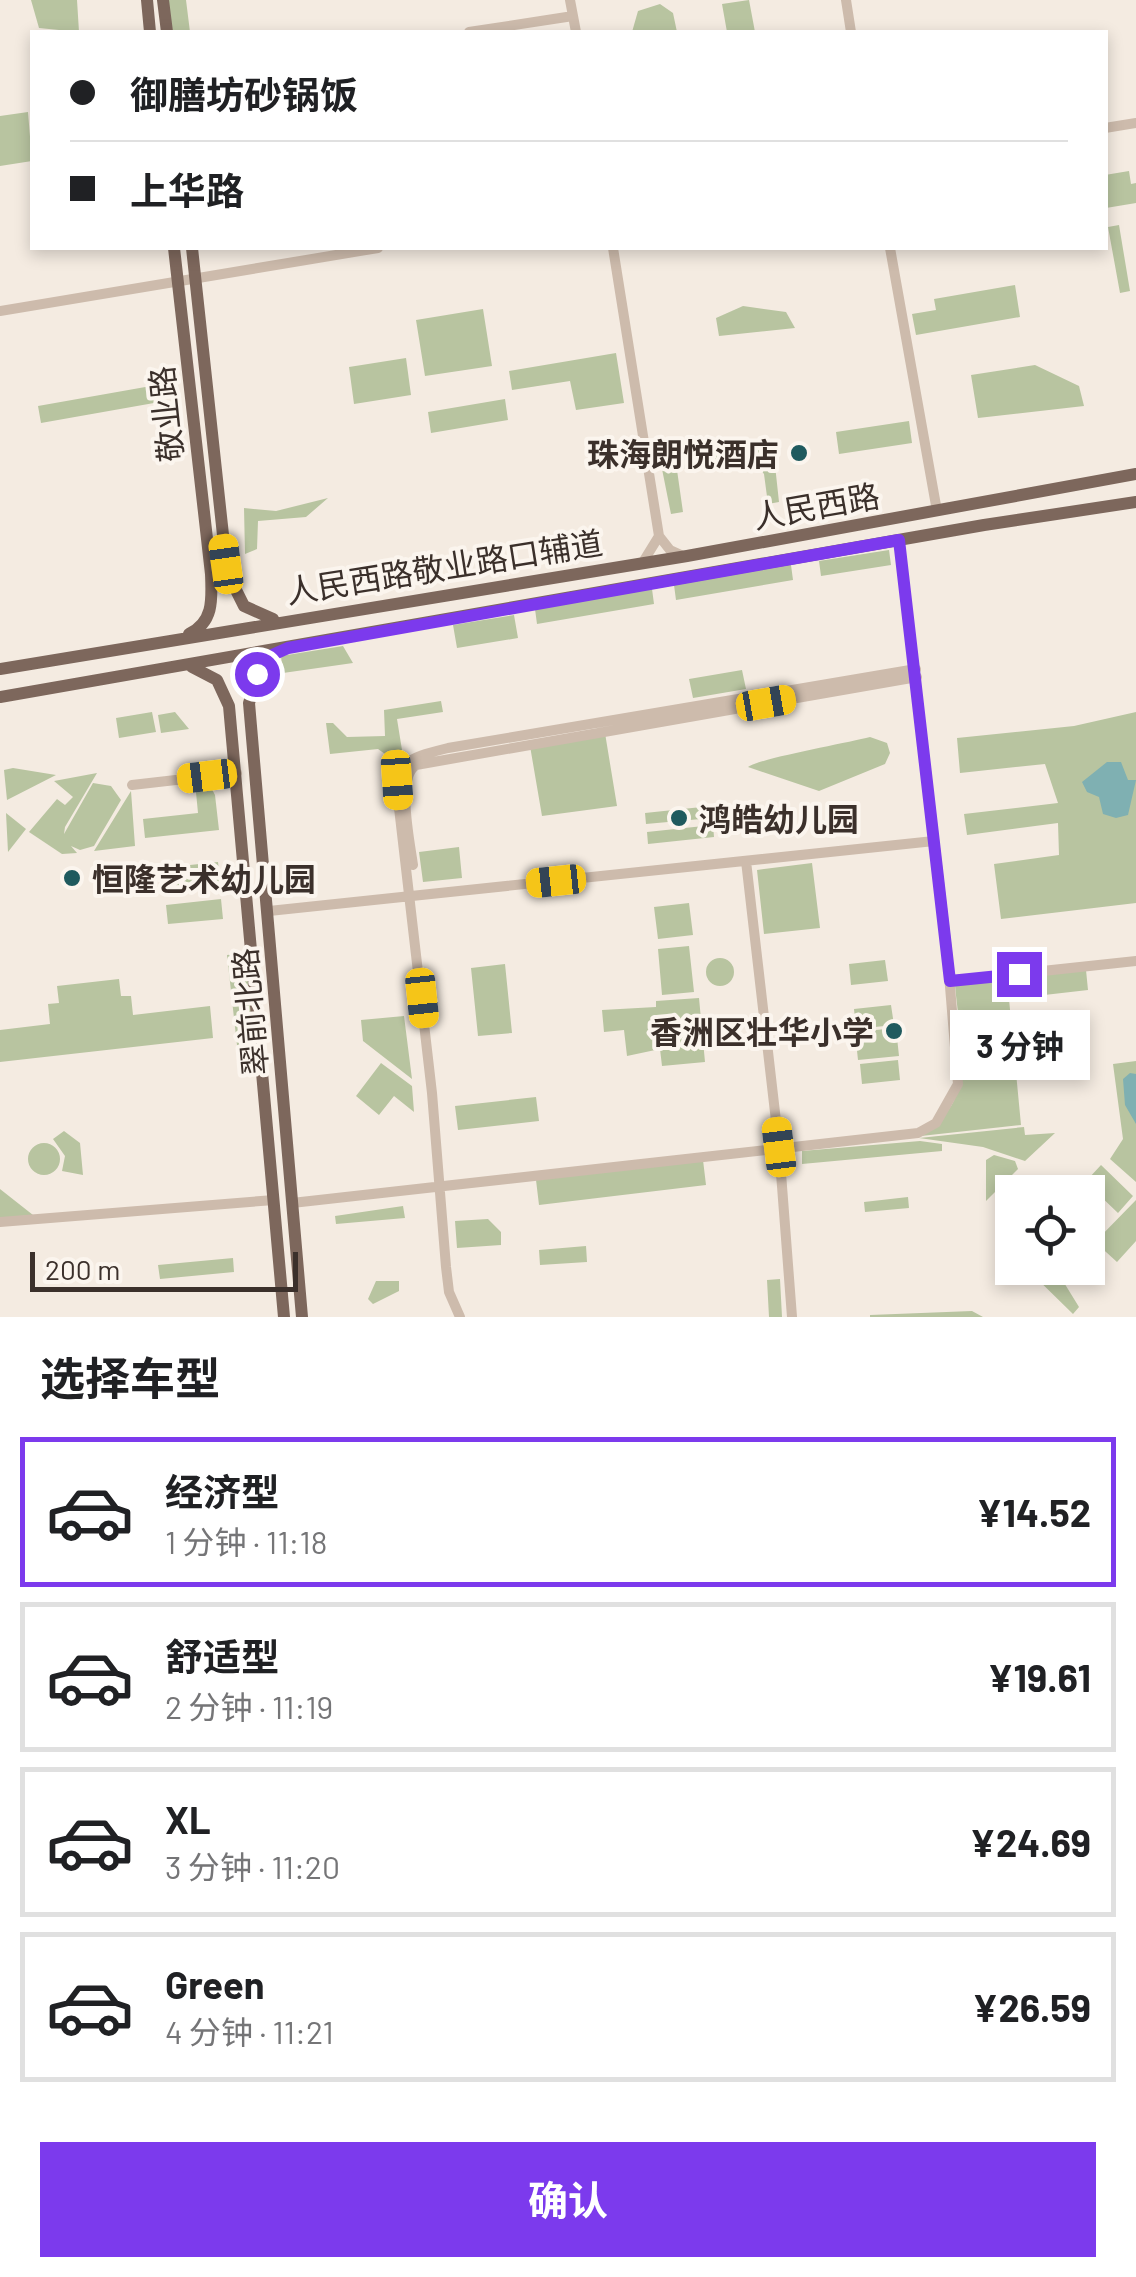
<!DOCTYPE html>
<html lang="zh">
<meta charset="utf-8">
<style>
body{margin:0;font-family:Barlow,"Noto Sans SC",sans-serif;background:#f2f2f2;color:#202124;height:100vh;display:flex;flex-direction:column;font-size:38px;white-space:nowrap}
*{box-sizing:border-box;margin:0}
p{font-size:32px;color:#757577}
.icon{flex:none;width:55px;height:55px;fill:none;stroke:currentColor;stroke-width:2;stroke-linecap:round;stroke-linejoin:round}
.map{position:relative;height:1317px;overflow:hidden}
.details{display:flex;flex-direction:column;background:#fff;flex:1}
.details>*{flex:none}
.hud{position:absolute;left:30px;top:30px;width:1078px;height:220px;border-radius:0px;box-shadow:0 5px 15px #0003;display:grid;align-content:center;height:220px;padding:0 40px;background:#fff}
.tools{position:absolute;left:995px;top:1175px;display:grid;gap:20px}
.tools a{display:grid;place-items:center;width:110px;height:110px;border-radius:0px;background:#fff;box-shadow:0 5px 15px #0003;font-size:50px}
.scale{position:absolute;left:30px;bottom:25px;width:268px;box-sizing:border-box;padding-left:10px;border:5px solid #3b302b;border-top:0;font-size:28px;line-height:35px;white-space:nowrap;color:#3b302b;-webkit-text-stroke:8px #fbf5ee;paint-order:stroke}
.end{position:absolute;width:45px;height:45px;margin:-22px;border:12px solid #7c3aed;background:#fff;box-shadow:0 0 0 5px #fff}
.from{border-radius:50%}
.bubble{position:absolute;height:70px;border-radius:0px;background:#fff;box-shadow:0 5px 15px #0003;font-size:32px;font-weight:700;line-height:70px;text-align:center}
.car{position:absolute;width:30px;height:60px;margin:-30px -15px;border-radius:12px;box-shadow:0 0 8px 2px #0007;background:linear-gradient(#f5c518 24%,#345 0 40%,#f5c518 0 76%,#345 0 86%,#f5c518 0)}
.hud b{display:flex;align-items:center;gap:35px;height:95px;font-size:38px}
.hud b+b{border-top:2px solid #e0e0e0}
.hud i{width:25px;height:25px;background:#202124}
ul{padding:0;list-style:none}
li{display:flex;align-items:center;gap:30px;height:150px;margin:0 20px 15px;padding:0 20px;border:5px solid #e0e0e0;border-radius:0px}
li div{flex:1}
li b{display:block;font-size:38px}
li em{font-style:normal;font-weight:700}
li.active{border-color:#7c3aed}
li>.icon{width:90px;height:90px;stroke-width:1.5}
h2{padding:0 40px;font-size:45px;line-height:120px}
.button{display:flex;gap:20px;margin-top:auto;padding:20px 40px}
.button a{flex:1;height:115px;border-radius:0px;background:#7c3aed;color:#fff;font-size:40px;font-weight:700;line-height:115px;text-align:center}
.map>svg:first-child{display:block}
.green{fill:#b8c4a0}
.water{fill:#7fb0b2}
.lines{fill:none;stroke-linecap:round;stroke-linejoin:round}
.minor{stroke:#cdbbac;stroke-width:10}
.major{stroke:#7d675c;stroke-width:12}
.route{stroke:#7c3aed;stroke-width:12}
.poi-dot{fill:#1f5a5e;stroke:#fbf5ee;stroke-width:4}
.labels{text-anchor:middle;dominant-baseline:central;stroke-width:8;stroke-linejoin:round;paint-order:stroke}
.street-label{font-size:32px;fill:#3b302b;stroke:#fbf5ee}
.poi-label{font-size:32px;font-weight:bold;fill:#3b302b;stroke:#fbf5ee;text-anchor:end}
</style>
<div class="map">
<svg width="1136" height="1317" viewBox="0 0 1136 1317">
<rect width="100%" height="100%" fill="#f4ebe1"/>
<path class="green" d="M31,0h46l2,32 -40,-4z
M166,0h20l4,32h-20z
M749,0l6,32h-28l-5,-28z
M660,4l13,9 4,19h-45l6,-21z
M28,112l4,49 -32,5v-50z
M1129,171l2,13 5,-1v20l-30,5 -1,-33z
M1119,225l11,66 -10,2 -12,-66z
M1015,285l5,32 -104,18 -4,-21 24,-4 -2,-11z
M743,306l43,6 9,16 -76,8 -3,-18z
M483,309l9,57 -67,10 -9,-56z
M616,353l8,50 -48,7 -6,-29 -58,9 -3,-19z
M406,358l5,37 -57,9 -5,-37z
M1035,365l44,21 5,20 -106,12 -7,-43z
M151,386l3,17 -113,20 -3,-17z
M505,399l3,21 -77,13 -3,-21z
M909,421l3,22 -73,11 -3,-22z
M763,440l11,16 5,46 -11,2 -4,-30 -13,-17 -74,13 6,42 -12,2 -11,-55z
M328,498l-22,19 -48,4 -1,28 -12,5 -1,-46 32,3z
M889,550l2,15 -70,11 -2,-15z
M791,565l2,15 -117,20 -2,-15z
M652,589l2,15 -117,20 -2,-15z
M514,615l4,23 -61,10 -4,-23z
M343,646l10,17 -70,10 -2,-17z
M742,670l4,19 -53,9 -4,-19z
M441,701l2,11 -46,7 5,31 -10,9 -14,-10 -48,5 -4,-31h7l14,14 38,-1 -1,-26z
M152,712l4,20 -37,6 -3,-20z
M175,712l14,17 -28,4 -3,-18z
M1136,712v191l-135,16 -7,-55 65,-9 -1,-32 -91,12 -3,-21 94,-11 -13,-39 -85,9 -3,-35 117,-12z
M605,733l12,73 -75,10 -12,-70z
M870,737l17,6 3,10 -5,11 -66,27 -71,-24c13,-9 99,-24 122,-30z
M13,768l43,7 -49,25 -3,-30z
M97,773l-32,54 -1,7 29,-51 18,3 10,14 -27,46 -14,4 -9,-4 6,7 -15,1 -33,-22 28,-33 8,6 8,-8 -19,-16z
M207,780l8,15 4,35 -74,8 -2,-19 55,-6 -3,-31z
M131,791l4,55 -41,5z
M711,806l1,12 -66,6 -1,-11z
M6,813l20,16 -18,23z
M713,825l1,12 -66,7 -1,-12z
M459,847l3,31 -39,4 -4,-30z
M218,862l2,19 -56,6 -2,-19z
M812,863l8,65 -56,6 -7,-64z
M221,899l2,20 -55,5 -2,-19z
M689,903l4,32 -35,4 -4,-32z
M689,946l5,46 -32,3 -4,-46z
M246,953l9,109 -16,1 -12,-108z
M706 972a14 14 0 1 1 28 0a14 14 0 1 1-28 0Z
M885,960l3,21 -37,4 -2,-21z
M505,964l7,69 -34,3 -7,-68z
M1086,970l2,20 -79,9 12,126 -100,11c59,-39 39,-90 34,-151z
M119,979l2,17h10l2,19 77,-9 3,32 -213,24v-32l50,-6 -2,-20 11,-1 -2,-17z
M699,998l6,64 -43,4 -2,-17 -33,7 -3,-26 -20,2 -2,-22 54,-3v-6z
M891,1005l3,20 -38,4 -2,-20z
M404,1016l8,63 -49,-38 -2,-21z
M896,1028l3,28 -41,4 -3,-28z
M898,1060l2,20 -38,4 -2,-20z
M1136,1061v121l-26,-23 13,-20 -10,-75z
M381,1063l31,23 2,26 -20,-16 -15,19 -23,-19z
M536,1097l3,24 -81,9 -3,-24z
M1024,1127l1,8 30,-2 -30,28 -42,-14 -64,-9z
M64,1131l16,12 3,32 -21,-4 3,-15 -12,-17z
M920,1141l22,3v7l-140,13v-13z
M28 1159a16 16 0 1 1 32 0a16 16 0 1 1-32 0Z
M994,1155l21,6 3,8 -32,32v-41z
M703,1160l3,25 -167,20 -3,-25z
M1101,1165l32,31 -15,17 -22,-21 -8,8v-8h-12z
M0,1189l33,26 -33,3z
M908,1197l1,11 -44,4 -1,-10z
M1136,1200v41l-19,21 -22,-20z
M403,1206l2,12 -69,6 -1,-8z
M488,1219l13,13v13l-44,3 -2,-27z
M586,1246l1,16 -47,3 -1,-15z
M233,1258l1,14 -74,7 -2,-14z
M1026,1268h29l24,39 -6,7z
M780,1279l2,38h-13l-2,-37z
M376,1281h23v10l-26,13 -5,-5z
M972,1311l11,6h-113v-2z"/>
<path class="water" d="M1107,762h14l7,18h8l-8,35 -12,3 -13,-4 -4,-17 -12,-5 -5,-10z
M1130,1073l6,1v50l-11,-19 -2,-26z"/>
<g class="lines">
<path class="minor" d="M570,0l6,32
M846,0l5,32
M469,32l104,-16
M1105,128l31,-5
M613,248l46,288
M890,248l47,263
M0,311l378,-63
M643,562l16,-26 11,14 11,5
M132,785l105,-12
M746,861l33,286 13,170
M413,865c-3,-23 -17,-87 3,-100l501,-88
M269,911l665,-70
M950,981l186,-20
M292,1203l626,-70 18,-10 22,-39 -11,-134 -48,-410
M0,1222l274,-22
M460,1317l-11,-25 -3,-25 -14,-174 -33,-285c-3,-47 5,-49 49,-60l468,-79"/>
<path class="major" d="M147,0l3,32
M163,0l4,32
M174,248l37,326c1,25 3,48 -22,60
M192,248l35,324 17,34 29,13
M277,652l-17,16 -11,35 53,614
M192,667l25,13 12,26 55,611
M0,669l687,-113 449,-82
M0,697l984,-172 152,-23"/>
</g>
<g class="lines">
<path class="route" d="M257,674l13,-18 18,-8 611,-108 51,441 69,-7"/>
</g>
<g class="poi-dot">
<circle cx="799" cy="453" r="10"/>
<circle cx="679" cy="818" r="10"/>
<circle cx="72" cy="878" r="10"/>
<circle cx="894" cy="1031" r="10"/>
</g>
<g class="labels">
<g class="street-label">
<text transform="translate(165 414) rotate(-96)">敬业路</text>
<text transform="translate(816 505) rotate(-10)">人民西路</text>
<text transform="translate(444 566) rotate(-9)">人民西路敬业路口辅道</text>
<text transform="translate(249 1012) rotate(-95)">翠前北路</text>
</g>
<g class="poi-label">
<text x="779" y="453">珠海朗悦酒店</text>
<text x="699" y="818" text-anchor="start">鸿皓幼儿园</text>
<text x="92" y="878" text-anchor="start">恒隆艺术幼儿园</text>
<text x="874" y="1031">香洲区壮华小学</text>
</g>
</g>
</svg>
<div class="tools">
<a><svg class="icon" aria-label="locate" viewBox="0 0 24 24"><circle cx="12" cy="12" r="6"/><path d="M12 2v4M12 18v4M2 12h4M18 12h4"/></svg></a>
</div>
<div class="scale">200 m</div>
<i class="end from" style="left:257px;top:674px"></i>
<i class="end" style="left:1019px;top:974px"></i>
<div class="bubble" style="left:950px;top:1010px;width:140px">3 分钟</div>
<i class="car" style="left:226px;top:564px;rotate:352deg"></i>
<i class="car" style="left:766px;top:703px;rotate:80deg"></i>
<i class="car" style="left:207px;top:776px;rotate:263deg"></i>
<i class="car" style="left:397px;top:780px;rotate:176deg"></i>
<i class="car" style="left:556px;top:881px;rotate:264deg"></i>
<i class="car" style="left:422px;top:998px;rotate:174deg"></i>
<i class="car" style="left:779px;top:1147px;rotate:353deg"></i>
<div class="hud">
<b><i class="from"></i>御膳坊砂锅饭</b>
<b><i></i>上华路</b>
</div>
</div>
<section class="details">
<h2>选择车型</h2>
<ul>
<li class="active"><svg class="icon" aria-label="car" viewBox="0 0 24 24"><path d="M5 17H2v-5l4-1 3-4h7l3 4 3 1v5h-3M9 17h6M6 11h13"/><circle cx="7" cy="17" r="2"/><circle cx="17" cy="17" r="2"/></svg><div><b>经济型</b><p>1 分钟 · 11:18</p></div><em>¥14.52</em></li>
<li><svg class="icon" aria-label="car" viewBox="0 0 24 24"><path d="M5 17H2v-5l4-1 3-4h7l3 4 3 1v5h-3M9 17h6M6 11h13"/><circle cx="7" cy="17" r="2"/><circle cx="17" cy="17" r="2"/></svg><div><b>舒适型</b><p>2 分钟 · 11:19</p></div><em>¥19.61</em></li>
<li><svg class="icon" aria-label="car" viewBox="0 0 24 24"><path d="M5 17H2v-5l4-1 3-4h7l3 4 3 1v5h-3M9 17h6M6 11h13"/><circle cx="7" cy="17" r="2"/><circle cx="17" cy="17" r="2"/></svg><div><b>XL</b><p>3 分钟 · 11:20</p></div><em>¥24.69</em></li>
<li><svg class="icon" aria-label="car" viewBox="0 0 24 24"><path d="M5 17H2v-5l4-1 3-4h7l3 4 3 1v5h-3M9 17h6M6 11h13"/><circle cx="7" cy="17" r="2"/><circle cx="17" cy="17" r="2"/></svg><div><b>Green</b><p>4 分钟 · 11:21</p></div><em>¥26.59</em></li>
</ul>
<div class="button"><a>确认</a></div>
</section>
